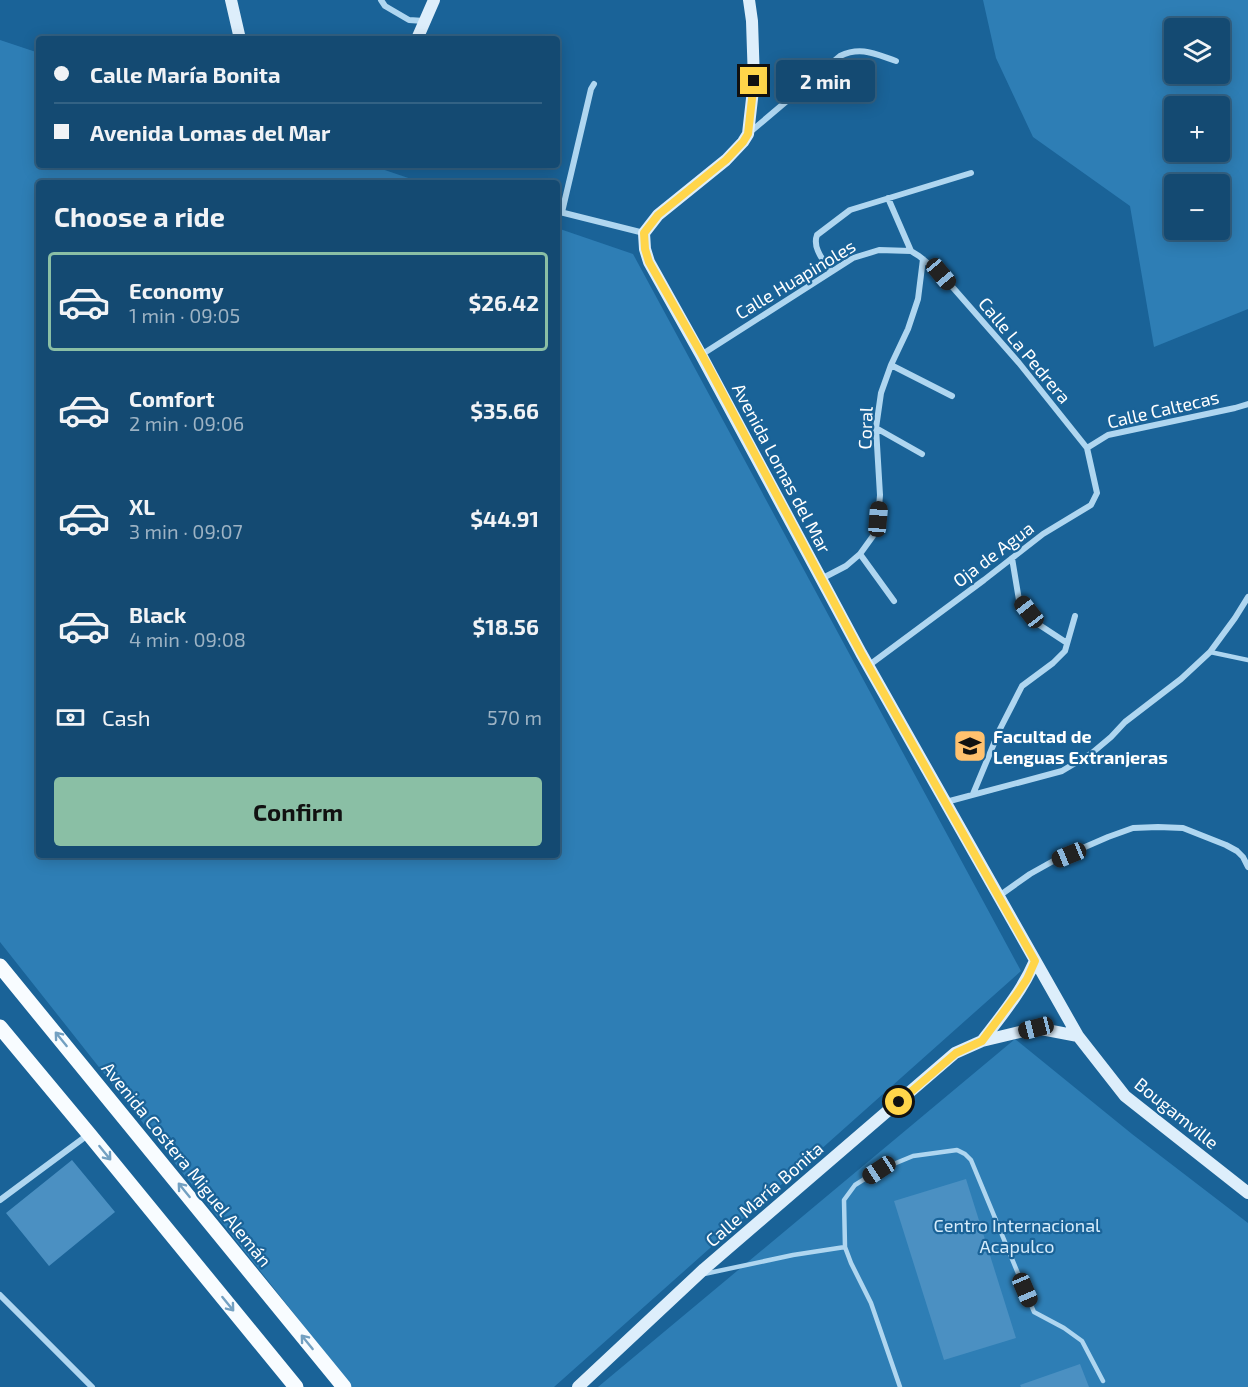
<!DOCTYPE html>
<meta charset="utf-8">
<style>
body{margin:0;font-family:"Exo 2",sans-serif;background:#21547a;color:#f1f3f6;height:100vh;display:flex;flex-direction:column;font-size:22px;white-space:nowrap}
*{box-sizing:border-box;margin:0}
p{font-size:20px;color:#9db3c4}
.icon{flex:none;width:33px;height:33px;fill:none;stroke:currentColor;stroke-width:2;stroke-linecap:round;stroke-linejoin:round}
.map{position:relative;flex:1;overflow:hidden}
.panel{position:absolute;left:36px;top:180px;width:524px;height:678px;display:flex;flex-direction:column;background:#144a72;border-radius:6px;box-shadow:0 3px 15px #0003,0 0 0 2px #336284}
.panel>*{flex:none}
.guide{position:absolute;left:36px;top:36px;width:524px;height:132px;border-radius:6px;box-shadow:0 3px 15px #0003,0 0 0 2px #336284;display:grid;align-content:center;height:132px;padding:0 18px;background:#144a72}
.controls{position:absolute;left:1164px;top:18px;display:grid;gap:12px}
.controls a{display:grid;place-items:center;width:66px;height:66px;border-radius:6px;background:#144a72;box-shadow:0 3px 15px #0003,0 0 0 2px #336284;font-size:30px}
.end{position:absolute;width:27px;height:27px;margin:-14px;border:8px solid #ffd54a;background:#111;box-shadow:0 0 0 3px #111}
.from{border-radius:50%}
.bubble{position:absolute;height:42px;border-radius:6px;background:#144a72;box-shadow:0 3px 15px #0003,0 0 0 2px #336284;font-size:20px;font-weight:700;line-height:42px;text-align:center}
.car{position:absolute;width:18px;height:36px;margin:-18px -9px;border-radius:8px;box-shadow:0 0 4px 2px #0007;background:linear-gradient(#222 24%,#8ab4d8 0 40%,#222 0 76%,#8ab4d8 0 86%,#222 0)}
.guide b{display:flex;align-items:center;gap:21px;height:57px;font-size:22px}
.guide b+b{border-top:2px solid #336284}
.guide i{width:15px;height:15px;background:#f1f3f6}
ul{padding:0;list-style:none}
li{display:flex;align-items:center;gap:18px;height:99px;margin:0 12px 9px;padding:0 6px;border:3px solid transparent;border-radius:6px}
li div{flex:1}
li b{display:block;font-size:22px}
li em{font-style:normal;font-weight:700}
li.selected{border-color:#8abfa5}
li>.icon{width:54px;height:54px;stroke-width:1.5}
h2{padding:0 18px;font-size:27px;line-height:72px}
.pay{display:flex;align-items:center;gap:15px;height:66px;padding:0 18px;font-size:22px}
.pay p{margin-inline-start:auto}
.action{display:flex;gap:12px;margin-top:auto;padding:12px 18px}
.action a{flex:1;height:69px;border-radius:6px;background:#8abfa5;color:#111;font-size:24px;font-weight:700;line-height:69px;text-align:center}
.map>svg:first-child{display:block}
.green{fill:#2e7eb5;fill-rule:evenodd}
.building{fill:#4b90c2}
.lines{fill:none;stroke-linecap:round;stroke-linejoin:round}
.lane{stroke:#afd6f0;stroke-width:4.5}
.street{stroke:#afd6f0;stroke-width:6}
.secondary{stroke:#ddeefb;stroke-width:12}
.primary{stroke:#f8fcff;stroke-width:15}
.oneway{stroke:#73a0c1}
.route{stroke:#ffd54a;stroke-width:8}
.labels{text-anchor:middle;dominant-baseline:central;stroke-width:4.5;stroke-linejoin:round;paint-order:stroke}
.street-label{font-size:18px;fill:#fff;stroke:#1a6398}
.poi-label{font-size:18px;font-weight:bold;fill:#fff;stroke:#1a6398;text-anchor:start}
.park-label{font-size:18px;fill:#d6ecfb;stroke:#1a6398}
</style>
<div class="map">
<svg width="1248" height="1387" viewBox="0 0 1248 1387">
<rect width="100%" height="100%" fill="#1a6398"/>
<path class="green" d="M983,0h265v309l-94,38 -24,-141 -97,-69 -37,-79zM1174,28h46v46h-46zM1220,106v46h-46v-46zM1174,184h46v46h-46z
M0,40l39,13v112h331l53,18h-384v672h517l1,-627 76,26 388,717 -467,416h-202l-352,-445z
M1015,1039l117,95 116,89v164h-650z"/>
<path class="building" d="M72,1160l43,52 -66,54 -43,-53z
M966,1179l50,159 -72,22 -50,-159z
M1080,1364l9,23h-68l-1,-2z"/>
<g class="lines">
<path class="lane" d="M1210,652l38,8
M704,1274l89,-19 52,-8
M900,1387l-29,-84 -20,-40 -6,-16 -1,-47 11,-15 24,-15 34,-14 44,-6 8,4 6,6 63,152 30,16 18,13 21,40"/>
<path class="street" d="M381,0l4,6 24,14 15,1
M749,133l91,-77c21,-10 35,-2 56,5
M888,198l23,53
M556,211l88,22
M562,212l29,-123 3,-5
M831,272c-7,-11 -19,-24 -14,-37l33,-25 121,-37
M701,355l152,-97 26,-8 32,1 8,5 22,18 78,89 68,85 10,45 -6,12 -48,29 -59,46 -116,86
M891,365l61,31
M876,428l46,26
M1087,448l21,-13 127,-27 13,-4
M860,554l34,47
M1012,558l7,42 19,24 29,19
M821,579l25,-13 14,-12 13,-18 5,-17 2,-24 -4,-67 5,-35 10,-28 17,-36 10,-30 5,-40
M973,794l27,-65 22,-43 31,-23 12,-12 10,-35
M946,802l116,-31 30,-18 19,-16 14,-15 56,-43 29,-27 25,-34 13,-21
M999,896l31,-22 25,-14 53,-23 25,-9 25,-1 25,1 43,17 11,6 6,6 5,10
M0,1200l89,-66
M0,1295l92,92"/>
<path class="secondary" d="M231,0l9,39
M749,0l3,21 2,60 -6,53 -5,8 -17,18 -68,55 -14,18 1,16 4,13 52,93 160,298 217,383 47,60 123,97
M417,39l17,-39
M982,1041c20,-26 40,-50 53,-80
M578,1387l126,-118 251,-216 27,-12 54,-13 42,8"/>
<path class="primary" d="M0,966l344,421
M0,1027l89,107 207,253"/>
</g>
<defs><path id="oneway-shaft" d="M-6 0H5M1.5-3L5.5 0L1.5 3" fill="none" stroke-width="1.6" stroke-linecap="round" stroke-linejoin="round" transform="scale(1.5)"/></defs>
<g class="oneway">
<use href="#oneway-shaft" transform="translate(61 1039) rotate(-129)"/>
<use href="#oneway-shaft" transform="translate(105 1153) rotate(51)"/>
<use href="#oneway-shaft" transform="translate(184 1190) rotate(-129)"/>
<use href="#oneway-shaft" transform="translate(228 1304) rotate(51)"/>
<use href="#oneway-shaft" transform="translate(307 1342) rotate(-129)"/>
</g>
<g class="lines">
<path class="route" d="M754,81l-6,53 -5,8 -17,18 -68,55 -14,18 1,16 4,13 53,93 159,298 174,308 -8,18 -10,15 -35,47 -26,12 -57,49"/>
</g>
<defs>
<symbol id="school-square" viewBox="-11 -11 22 22"><rect x="-9" y="-9" width="18" height="18" rx="4" fill="#ffc16e" stroke="#1a6398"/><path d="M0-5L7-2L0 1L-7-2ZM-4 1L0 2.5L4 1V4Q0 6-4 4Z" fill="#111"/></symbol>
</defs>
<g fill-rule="evenodd">
<use href="#school-square" x="951" y="727" width="38" height="38"/>
</g>
<g class="labels">
<g class="street-label">
<text transform="translate(795 279) rotate(-31)">Calle Huapinoles</text>
<text transform="translate(1025 350) rotate(50)">Calle La Pedrera</text>
<text transform="translate(1163 409) rotate(-13)">Calle Caltecas</text>
<text transform="translate(865 428) rotate(-88)">Coral</text>
<text transform="translate(782 468) rotate(62)">Avenida Lomas del Mar</text>
<text transform="translate(993 554) rotate(-37)">Oja de Agua</text>
<text transform="translate(1177 1113) rotate(39)">Bougamville</text>
<text transform="translate(187 1164) rotate(51)">Avenida Costera Miguel Alemán</text>
<text transform="translate(764 1194) rotate(-41)">Calle María Bonita</text>
</g>
<g class="poi-label">
<text x="993" y="736">Facultad de<tspan x="993" dy="21">Lenguas Extranjeras</tspan></text>
</g>
<g class="park-label">
<text x="1017" y="1225">Centro Internacional<tspan x="1017" dy="21">Acapulco</tspan></text>
</g>
</g>
</svg>
<div class="controls">
<a><svg class="icon" aria-label="layers" viewBox="0 0 24 24"><path d="M12 4l9 5-9 5-9-5zM3 14l9 5 9-5"/></svg></a>
<a>+</a>
<a>−</a>
</div>
<i class="end from" style="left:899px;top:1102px"></i>
<i class="end" style="left:754px;top:81px"></i>
<div class="bubble" style="left:776px;top:60px;width:99px">2 min</div>
<i class="car" style="left:941px;top:274px;rotate:140deg"></i>
<i class="car" style="left:878px;top:519px;rotate:5deg"></i>
<i class="car" style="left:1029px;top:612px;rotate:322deg"></i>
<i class="car" style="left:1069px;top:855px;rotate:248deg"></i>
<i class="car" style="left:1036px;top:1028px;rotate:256deg"></i>
<i class="car" style="left:879px;top:1170px;rotate:237deg"></i>
<i class="car" style="left:1025px;top:1290px;rotate:157deg"></i>
<div class="guide">
<b><i class="from"></i>Calle María Bonita</b>
<b><i></i>Avenida Lomas del Mar</b>
</div>
<section class="panel">
<h2>Choose a ride</h2>
<ul>
<li class="selected"><svg class="icon" aria-label="car" viewBox="0 0 24 24"><path d="M5 17H2v-5l4-1 3-4h7l3 4 3 1v5h-3M9 17h6M6 11h13"/><circle cx="7" cy="17" r="2"/><circle cx="17" cy="17" r="2"/></svg><div><b>Economy</b><p>1 min · 09:05</p></div><em>$26.42</em></li>
<li><svg class="icon" aria-label="car" viewBox="0 0 24 24"><path d="M5 17H2v-5l4-1 3-4h7l3 4 3 1v5h-3M9 17h6M6 11h13"/><circle cx="7" cy="17" r="2"/><circle cx="17" cy="17" r="2"/></svg><div><b>Comfort</b><p>2 min · 09:06</p></div><em>$35.66</em></li>
<li><svg class="icon" aria-label="car" viewBox="0 0 24 24"><path d="M5 17H2v-5l4-1 3-4h7l3 4 3 1v5h-3M9 17h6M6 11h13"/><circle cx="7" cy="17" r="2"/><circle cx="17" cy="17" r="2"/></svg><div><b>XL</b><p>3 min · 09:07</p></div><em>$44.91</em></li>
<li><svg class="icon" aria-label="car" viewBox="0 0 24 24"><path d="M5 17H2v-5l4-1 3-4h7l3 4 3 1v5h-3M9 17h6M6 11h13"/><circle cx="7" cy="17" r="2"/><circle cx="17" cy="17" r="2"/></svg><div><b>Black</b><p>4 min · 09:08</p></div><em>$18.56</em></li>
</ul>
<div class="pay"><svg class="icon" aria-label="cash" viewBox="0 0 24 24"><path d="M3 7h18v10H3z"/><circle cx="12" cy="12" r="2"/></svg>Cash<p>570 m</p></div>
<div class="action"><a>Confirm</a></div>
</section>
</div>
